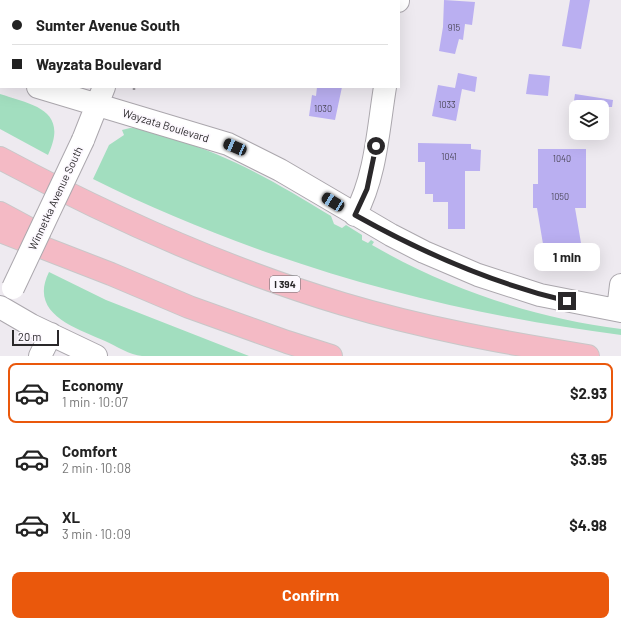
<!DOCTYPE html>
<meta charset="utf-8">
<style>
body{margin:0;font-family:Barlow,sans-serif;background:#f6f6f6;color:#222;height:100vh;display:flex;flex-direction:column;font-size:15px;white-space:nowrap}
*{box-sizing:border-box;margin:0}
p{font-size:13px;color:#767676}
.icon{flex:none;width:22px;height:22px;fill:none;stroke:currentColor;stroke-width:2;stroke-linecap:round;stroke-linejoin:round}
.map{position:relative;height:356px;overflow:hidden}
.details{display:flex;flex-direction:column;background:#fff;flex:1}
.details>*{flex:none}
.banner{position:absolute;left:0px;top:0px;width:400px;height:88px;box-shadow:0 4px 16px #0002;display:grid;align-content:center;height:88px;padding:0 12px;background:#fff}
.fabs{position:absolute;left:569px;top:100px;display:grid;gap:8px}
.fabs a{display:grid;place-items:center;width:40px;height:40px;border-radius:8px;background:#fff;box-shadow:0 4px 16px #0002;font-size:20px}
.scale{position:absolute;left:12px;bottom:10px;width:47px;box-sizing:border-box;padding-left:4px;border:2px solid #2a282a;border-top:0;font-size:11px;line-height:14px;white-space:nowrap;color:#2a282a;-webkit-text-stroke:3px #fcf8fe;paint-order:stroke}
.end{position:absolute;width:18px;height:18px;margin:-9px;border:5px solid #2a282a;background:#fff;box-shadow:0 0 0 2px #fff}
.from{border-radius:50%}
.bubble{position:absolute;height:28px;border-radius:8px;background:#fff;box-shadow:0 4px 16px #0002;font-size:13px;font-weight:700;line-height:28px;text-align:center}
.car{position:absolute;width:12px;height:24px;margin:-12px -6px;border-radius:5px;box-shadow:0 0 3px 1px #0007;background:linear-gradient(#222 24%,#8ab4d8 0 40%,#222 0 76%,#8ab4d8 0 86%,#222 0)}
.banner b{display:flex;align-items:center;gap:14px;height:38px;font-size:15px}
.banner b+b{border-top:1px solid #e0e0e0}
.banner i{width:10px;height:10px;background:#222}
ul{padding:7px 0 0;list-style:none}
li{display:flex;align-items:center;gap:12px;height:60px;margin:0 8px 6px;padding:0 4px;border:2px solid transparent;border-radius:8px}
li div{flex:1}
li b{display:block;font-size:15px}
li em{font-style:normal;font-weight:700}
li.active{border-color:#ea580c}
li>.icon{width:36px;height:36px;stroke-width:1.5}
.cta{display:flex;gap:8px;margin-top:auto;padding:8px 12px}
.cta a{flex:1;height:46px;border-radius:8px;background:#ea580c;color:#fff;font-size:16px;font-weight:700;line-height:46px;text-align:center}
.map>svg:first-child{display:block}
.green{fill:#a2debf}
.building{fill:#baaff1}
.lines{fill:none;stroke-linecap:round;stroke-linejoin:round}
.minor-casing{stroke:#aba7ad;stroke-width:24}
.highway-casing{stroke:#c8c7c8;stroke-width:24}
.path{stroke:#9d999e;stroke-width:2.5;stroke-dasharray:2 2;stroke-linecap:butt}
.minor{stroke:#fff;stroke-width:22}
.highway{stroke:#f4bac5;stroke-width:22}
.minor-bridge-casing{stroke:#aba7ad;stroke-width:24;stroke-linecap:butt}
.minor-bridge{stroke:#fff;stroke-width:22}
.route{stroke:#2a282a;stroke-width:5}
.labels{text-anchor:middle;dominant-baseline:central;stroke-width:3.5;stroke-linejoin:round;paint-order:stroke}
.number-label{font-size:9px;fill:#4e4a5c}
.shield{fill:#fcf8fe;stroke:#69666a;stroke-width:1}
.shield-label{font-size:10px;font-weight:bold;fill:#2a282a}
.street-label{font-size:11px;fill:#2a282a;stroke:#fcf8fe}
</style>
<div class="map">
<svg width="621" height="356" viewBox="0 0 621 356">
<rect width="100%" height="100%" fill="#eeeaf0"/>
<path class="green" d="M0,94c34,11 69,16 48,61l-48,-26z
M130,128c14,0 28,6 42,10 61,19 105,45 159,78l3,8 8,4 4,-3 16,10v5l6,3 3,-3 3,2 -2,3c76,44 162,73 249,84v6c-183,-23 -363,-74 -528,-156l16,-34 15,-10 -2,-5z
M49,272l57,28 143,56c-35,0 -72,0 -107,0 -12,-1 -26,-10 -37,-15 -29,-13 -77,-27 -56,-69z"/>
<path class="building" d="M444,0l31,2 -3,23 -7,-1 -2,16 -4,-1 -4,15 -16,-3 4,-24z
M570,0h20l-9,49 -19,-3z
M458,73l19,4 -2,15 -13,-3 -6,32 -24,-5 6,-31 17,3z
M529,74l21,2 -2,20 -22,-2z
M317,87h25l-7,33 -26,-4 3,-21 4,1z
M575,94l38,6 -1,7h-39z
M418,143l53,1v5l10,1 -1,21h-15v58h-17v-27h-15v-8h-8v-32h-7z
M538,149h48v59h-11l6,35 -30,8v-2l-7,1 -7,-42h-4v-24h5z"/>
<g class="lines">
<defs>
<path id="minor" d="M122,1v-1
M398,1v-1
M0,74l1,1
M38,87l190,57 52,26 111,65 33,17 54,23 62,20 81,16
M83,140l21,-53
M355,215c21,-39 23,-85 30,-128
M0,307l31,18 65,31
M618,310l3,-25
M40,356l11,-22"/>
<path id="highway" d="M0,158c110,59 223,110 343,146 80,24 163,39 245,52
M0,213l39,21
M0,231l111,43 78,33 98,35 44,14"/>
</defs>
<use href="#minor" class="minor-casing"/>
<use href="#highway" class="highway-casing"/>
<path class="path" d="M134,90v-3"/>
<use href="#minor" class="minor"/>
<use href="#highway" class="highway"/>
<defs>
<path id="minor-bridge" d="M13,288l70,-148"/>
</defs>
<use href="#minor-bridge" class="minor-bridge-casing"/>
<use href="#minor-bridge" class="minor-bridge"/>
</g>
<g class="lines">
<path class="route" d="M376,146l-9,43 -12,26c68,38 136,68 212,86"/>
</g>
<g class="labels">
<g class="number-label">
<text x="454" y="27">915</text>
<text x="447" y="104">1033</text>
<text x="323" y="108">1030</text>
<text x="449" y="156">1041</text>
<text x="562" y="158">1040</text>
<text x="560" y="196">1050</text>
</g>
<rect class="shield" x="270" y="276" width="30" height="16" rx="3"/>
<g class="shield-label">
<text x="285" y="284">I 394</text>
</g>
<g class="street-label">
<text transform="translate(166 125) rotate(17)">Wayzata Boulevard</text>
<text transform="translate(55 198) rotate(-65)">Winnetka Avenue South</text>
</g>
</g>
</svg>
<div class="fabs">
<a><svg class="icon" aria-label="layers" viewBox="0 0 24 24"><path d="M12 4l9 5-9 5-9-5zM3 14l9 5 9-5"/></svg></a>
</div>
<div class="scale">20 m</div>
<i class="end from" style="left:376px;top:146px"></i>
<i class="end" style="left:567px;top:301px"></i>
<div class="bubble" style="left:534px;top:243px;width:66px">1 min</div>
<i class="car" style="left:235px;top:147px;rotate:293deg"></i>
<i class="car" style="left:333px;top:202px;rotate:302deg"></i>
<div class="banner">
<b><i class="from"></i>Sumter Avenue South</b>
<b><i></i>Wayzata Boulevard</b>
</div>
</div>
<section class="details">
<ul>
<li class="active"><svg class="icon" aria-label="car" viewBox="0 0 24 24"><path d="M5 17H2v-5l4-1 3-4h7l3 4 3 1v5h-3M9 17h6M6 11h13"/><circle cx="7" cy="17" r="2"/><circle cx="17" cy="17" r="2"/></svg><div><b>Economy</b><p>1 min · 10:07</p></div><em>$2.93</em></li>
<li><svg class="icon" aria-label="car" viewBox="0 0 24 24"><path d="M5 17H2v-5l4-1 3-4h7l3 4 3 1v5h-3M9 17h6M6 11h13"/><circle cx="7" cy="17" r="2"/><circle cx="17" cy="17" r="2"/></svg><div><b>Comfort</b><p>2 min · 10:08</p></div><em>$3.95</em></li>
<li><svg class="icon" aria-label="car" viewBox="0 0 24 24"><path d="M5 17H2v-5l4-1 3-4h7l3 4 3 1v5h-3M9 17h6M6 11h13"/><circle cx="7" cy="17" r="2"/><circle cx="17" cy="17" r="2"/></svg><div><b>XL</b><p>3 min · 10:09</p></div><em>$4.98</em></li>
</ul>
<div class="cta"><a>Confirm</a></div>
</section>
